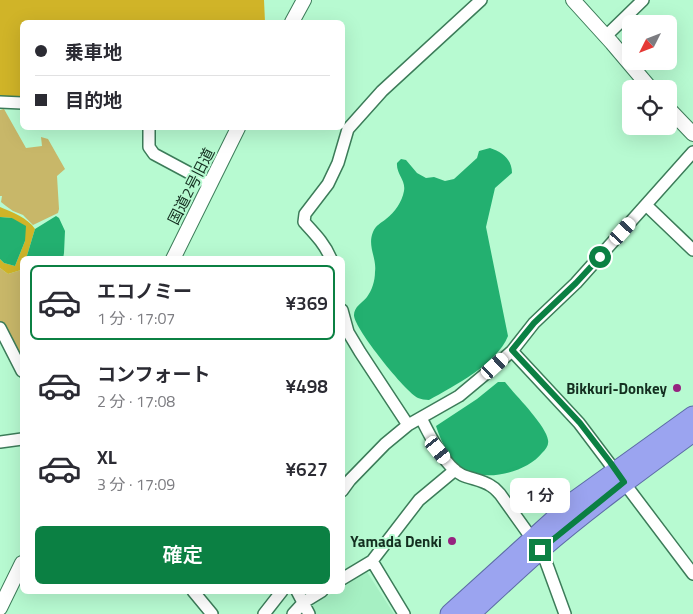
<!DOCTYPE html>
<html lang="ja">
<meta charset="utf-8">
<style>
body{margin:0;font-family:"Titillium Web","Noto Sans JP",sans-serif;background:#f7f7f7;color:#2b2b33;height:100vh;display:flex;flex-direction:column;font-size:19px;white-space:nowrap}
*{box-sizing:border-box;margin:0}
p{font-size:16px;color:#7c7c81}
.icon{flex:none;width:28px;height:28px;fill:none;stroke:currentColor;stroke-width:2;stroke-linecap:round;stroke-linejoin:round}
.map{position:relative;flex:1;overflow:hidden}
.details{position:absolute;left:20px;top:256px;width:325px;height:338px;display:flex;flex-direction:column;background:#fff;border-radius:8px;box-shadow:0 5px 20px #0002}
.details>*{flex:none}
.top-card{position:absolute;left:20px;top:20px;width:325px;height:110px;border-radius:8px;box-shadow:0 5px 20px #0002;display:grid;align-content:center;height:110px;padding:0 15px;background:#fff}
.needle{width:32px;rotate:228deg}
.controls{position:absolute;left:622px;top:15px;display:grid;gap:10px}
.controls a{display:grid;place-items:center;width:55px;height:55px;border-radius:8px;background:#fff;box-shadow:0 5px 20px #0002;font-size:25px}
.end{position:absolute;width:22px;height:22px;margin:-11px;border:6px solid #0b8043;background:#fff;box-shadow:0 0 0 2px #fff}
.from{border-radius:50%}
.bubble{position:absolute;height:35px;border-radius:8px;background:#fff;box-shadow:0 5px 20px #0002;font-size:16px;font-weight:600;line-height:35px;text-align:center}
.car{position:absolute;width:15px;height:30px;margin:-15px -8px;border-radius:6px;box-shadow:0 0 4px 1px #0007;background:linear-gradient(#fff 24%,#345 0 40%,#fff 0 76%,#345 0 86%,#fff 0)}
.top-card b{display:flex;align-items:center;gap:18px;height:48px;font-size:19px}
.top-card b+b{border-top:1px solid #e1e1e2}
.top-card i{width:12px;height:12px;background:#2b2b33}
ul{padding:9px 0 0;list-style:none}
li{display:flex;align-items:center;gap:15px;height:75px;margin:0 10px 8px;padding:0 5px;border:2px solid transparent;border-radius:8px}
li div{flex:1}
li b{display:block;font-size:19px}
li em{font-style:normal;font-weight:600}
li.on{border-color:#0b8043}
li>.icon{width:45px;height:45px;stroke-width:1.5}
.action{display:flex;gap:10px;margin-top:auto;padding:10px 15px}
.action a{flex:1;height:58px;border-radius:8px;background:#0b8043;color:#fff;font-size:20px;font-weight:600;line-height:58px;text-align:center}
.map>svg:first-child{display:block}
.built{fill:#a6f0c3}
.green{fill:#c8b769}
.forest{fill:#d0b428}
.water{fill:#23b070}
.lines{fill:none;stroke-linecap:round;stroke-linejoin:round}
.minor-casing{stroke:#3c7c59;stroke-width:14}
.tertiary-casing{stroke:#3c7c59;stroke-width:16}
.trunk-casing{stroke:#5c6ca5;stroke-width:21}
.minor{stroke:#fff;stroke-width:11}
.tertiary{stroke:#fff;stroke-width:14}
.trunk{stroke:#9ba4f0;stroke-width:19}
.route{stroke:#0b8043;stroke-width:6}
.poi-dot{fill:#96227f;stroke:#b7fad1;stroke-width:2}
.labels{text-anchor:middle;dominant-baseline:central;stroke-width:4;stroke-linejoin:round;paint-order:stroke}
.street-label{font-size:15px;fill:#142f20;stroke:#b7fad1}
.poi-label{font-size:15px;font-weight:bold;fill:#142f20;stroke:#b7fad1;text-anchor:end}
</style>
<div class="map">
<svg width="693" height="614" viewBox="0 0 693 614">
<rect width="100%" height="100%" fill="#b7fad1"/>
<path class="built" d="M367,572l27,42h-80l-3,-8 25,-15h6l1,-4z"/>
<path class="green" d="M4,109l22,39 16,-2 -1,-9 7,2 17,30 -8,7 2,33 -1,4 -25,12 -10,-10 -10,-4 -7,-5 -5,-4 1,-6h-2v-86z
M0,268l8,6 13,-4 1,1v90l-22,-39z"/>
<path class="forest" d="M0,0h264l1,22h-243v78l-22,-2z
M0,207c12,5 28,11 35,22l-9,30h-4v12l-1,-1 -13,4 -8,-6v-9l4,4 11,3 10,-25 -13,-23 -12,-1z"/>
<path class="water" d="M490,148c12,4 22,11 22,25l-17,15 -9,39 22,109c-11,28 -54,50 -79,64 -4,0 -8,-1 -11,-2 -12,-5 -65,-71 -64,-83 0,-8 8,-12 13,-18 5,-7 8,-16 8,-25 2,-14 -8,-26 -2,-40 3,-7 8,-9 13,-13 9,-7 16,-17 18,-28 2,-11 -8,-17 -7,-28l4,-4 5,1 11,13 9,5 8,-1 11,4 9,-2 23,-21 2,-7z
M56,216l3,2 6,13 -1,22 -1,6h-37l9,-30z
M0,217l12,1 14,8 -1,15 -10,25 -11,-3 -4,-4z
M498,382h7c10,13 41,43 43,58 1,5 -2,9 -6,13 -15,19 -55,29 -77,17 -15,-9 -24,-28 -29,-44l41,-27z"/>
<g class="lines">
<defs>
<path id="minor" d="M606,36l37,-36
M0,102l22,1
M149,128v19l5,7 56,30
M646,205l47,45
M331,259c-6,-15 -16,-25 -27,-37l1,-8 23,-30 10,-21 10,-34 34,-38 99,-91
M342,310l6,22 12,20 48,73
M0,328l22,43
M512,351l67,72 114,151
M421,418c8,16 24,49 41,57 9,4 21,5 29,11 4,2 6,5 9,8l40,56 6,12 19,52
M0,442l22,-3
M342,491l8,-11 35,-36 23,-19 51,-29 36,-30 17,-15 22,-28 42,-40 117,-131
M342,579l30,-18
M193,591l19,23
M297,591l12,23
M264,614l18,-23
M293,614l11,-12 18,-11
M404,614l-32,-53 47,-61 36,-30"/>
<path id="tertiary" d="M573,0l39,43 39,46
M292,22l12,-22
M669,109l24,25
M173,259l65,-131
M0,608l22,-45"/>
<path id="trunk" d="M450,614l126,-114 117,-84
M470,614c24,-22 47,-44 71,-65 49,-42 100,-79 152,-117"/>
</defs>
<use href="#minor" class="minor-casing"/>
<use href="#tertiary" class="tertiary-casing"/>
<use href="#trunk" class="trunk-casing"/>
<use href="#minor" class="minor"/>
<use href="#tertiary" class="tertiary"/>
<use href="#trunk" class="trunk"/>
</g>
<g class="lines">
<path class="route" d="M540,550l84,-68 -14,-20 -30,-39 -68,-73 22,-27 42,-40 24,-26"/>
</g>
<g class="poi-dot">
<circle cx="677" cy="388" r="5"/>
<circle cx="452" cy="541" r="5"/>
</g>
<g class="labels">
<g class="street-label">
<text transform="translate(191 186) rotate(-63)">国道2号旧道</text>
</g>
<g class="poi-label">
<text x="667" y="388">Bikkuri-Donkey</text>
<text x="442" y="541">Yamada Denki</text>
</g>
</g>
</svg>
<div class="controls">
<a><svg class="needle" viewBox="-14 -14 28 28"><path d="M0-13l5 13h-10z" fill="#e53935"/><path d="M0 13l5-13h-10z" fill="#7c7c81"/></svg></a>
<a><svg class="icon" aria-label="locate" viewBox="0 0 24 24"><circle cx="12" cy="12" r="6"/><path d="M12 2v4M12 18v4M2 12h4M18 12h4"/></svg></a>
</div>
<i class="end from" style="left:600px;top:257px"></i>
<i class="end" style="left:540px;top:550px"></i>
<div class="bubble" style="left:510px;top:478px;width:60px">1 分</div>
<i class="car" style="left:623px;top:231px;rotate:42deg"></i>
<i class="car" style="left:495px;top:366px;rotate:48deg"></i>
<i class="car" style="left:438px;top:450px;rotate:141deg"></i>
<div class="top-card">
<b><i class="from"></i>乗車地</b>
<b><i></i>目的地</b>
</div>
<section class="details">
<ul>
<li class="on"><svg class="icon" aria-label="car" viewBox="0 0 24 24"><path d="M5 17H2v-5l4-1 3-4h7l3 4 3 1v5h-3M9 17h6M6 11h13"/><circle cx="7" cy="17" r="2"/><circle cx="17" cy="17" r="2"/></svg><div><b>エコノミー</b><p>1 分 · 17:07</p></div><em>¥369</em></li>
<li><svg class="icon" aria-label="car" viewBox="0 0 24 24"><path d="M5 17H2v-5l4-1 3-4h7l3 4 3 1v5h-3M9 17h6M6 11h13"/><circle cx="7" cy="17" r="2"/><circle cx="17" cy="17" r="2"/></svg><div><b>コンフォート</b><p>2 分 · 17:08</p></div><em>¥498</em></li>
<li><svg class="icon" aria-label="car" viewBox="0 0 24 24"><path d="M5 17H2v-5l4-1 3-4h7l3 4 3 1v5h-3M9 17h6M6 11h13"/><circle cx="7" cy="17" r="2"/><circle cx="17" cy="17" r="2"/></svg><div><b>XL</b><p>3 分 · 17:09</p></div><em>¥627</em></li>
</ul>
<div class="action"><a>確定</a></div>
</section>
</div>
